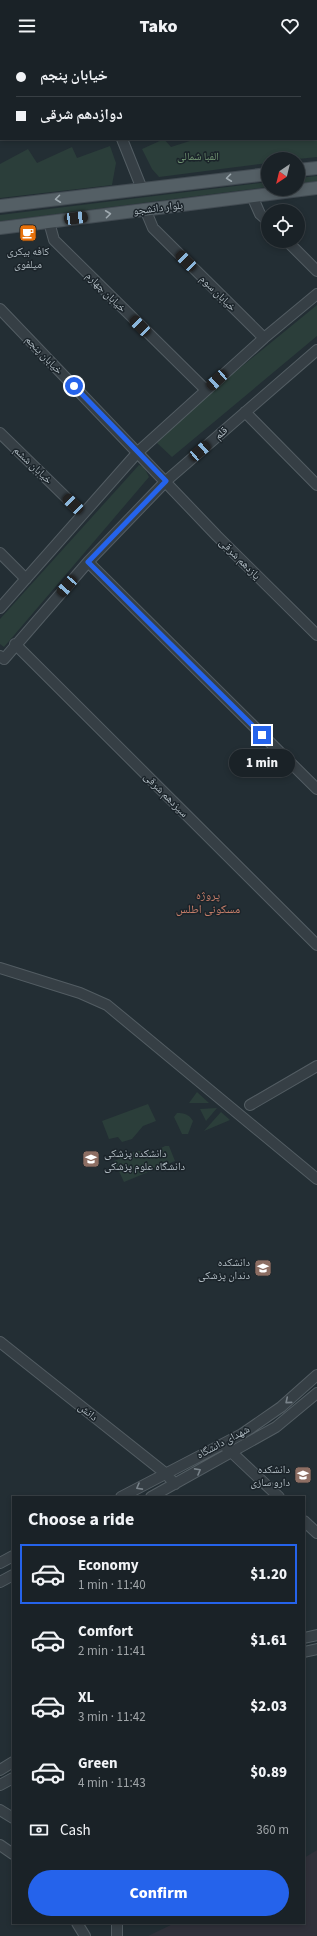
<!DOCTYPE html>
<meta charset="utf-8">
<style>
body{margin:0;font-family:"Source Sans 3","Noto Naskh Arabic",sans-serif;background:#272f33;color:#f1f3f6;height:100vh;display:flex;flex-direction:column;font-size:15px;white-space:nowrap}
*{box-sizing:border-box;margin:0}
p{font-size:13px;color:#9fa4a7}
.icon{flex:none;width:22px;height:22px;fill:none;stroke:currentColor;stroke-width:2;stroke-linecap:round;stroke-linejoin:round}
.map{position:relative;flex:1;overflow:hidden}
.panel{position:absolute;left:12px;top:1444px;width:293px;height:428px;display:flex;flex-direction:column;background:#1a2227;border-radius:0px;box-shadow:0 2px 6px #0003,0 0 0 1px #383f44}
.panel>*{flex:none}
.guide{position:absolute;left:0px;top:0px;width:317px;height:88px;box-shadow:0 2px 6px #0003,0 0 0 1px #383f44;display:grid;align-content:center;height:88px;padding:0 16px;background:#1a2227}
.needle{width:26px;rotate:215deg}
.controls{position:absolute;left:261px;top:100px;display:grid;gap:8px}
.controls a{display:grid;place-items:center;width:44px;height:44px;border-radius:50%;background:#1a2227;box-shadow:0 2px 6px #0003,0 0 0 1px #383f44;font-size:20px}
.end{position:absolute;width:18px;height:18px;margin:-9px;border:5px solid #2563eb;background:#fff;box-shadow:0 0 0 2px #fff}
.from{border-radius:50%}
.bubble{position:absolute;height:28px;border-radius:14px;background:#1a2227;box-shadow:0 2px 6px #0003,0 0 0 1px #383f44;font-size:13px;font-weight:800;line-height:28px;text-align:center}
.car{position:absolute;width:12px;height:24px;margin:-12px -6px;border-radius:5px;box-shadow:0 0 3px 1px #0007;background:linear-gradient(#222 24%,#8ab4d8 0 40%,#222 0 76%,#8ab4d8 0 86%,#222 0)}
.guide b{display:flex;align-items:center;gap:14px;height:38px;font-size:15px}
.guide b+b{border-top:1px solid #383f44}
.guide i{width:10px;height:10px;background:#f1f3f6}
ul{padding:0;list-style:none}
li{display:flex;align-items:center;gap:12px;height:60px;margin:0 8px 6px;padding:0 8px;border:2px solid transparent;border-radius:0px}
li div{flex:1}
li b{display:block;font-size:15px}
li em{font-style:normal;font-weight:800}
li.active{border-color:#2563eb}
li>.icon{width:36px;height:36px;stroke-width:1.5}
h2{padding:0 16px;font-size:18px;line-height:48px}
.pay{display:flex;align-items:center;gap:10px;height:44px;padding:0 16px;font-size:15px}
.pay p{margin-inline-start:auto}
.primary-button{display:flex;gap:8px;margin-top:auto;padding:8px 16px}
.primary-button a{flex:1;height:46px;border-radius:24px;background:#2563eb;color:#fff;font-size:16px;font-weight:800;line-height:46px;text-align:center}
header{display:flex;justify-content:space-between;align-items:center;height:52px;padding:0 16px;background:#1a2227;font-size:18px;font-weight:800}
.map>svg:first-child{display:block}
.medical{fill:#30313a}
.green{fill:#2b3e3a}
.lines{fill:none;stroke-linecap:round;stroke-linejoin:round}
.minor-casing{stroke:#535d63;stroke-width:12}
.major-casing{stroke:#424b52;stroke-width:14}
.minor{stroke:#363f45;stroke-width:10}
.major{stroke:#545f65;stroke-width:12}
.oneway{stroke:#9ea9af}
.oneway2{stroke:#79838a}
.route{stroke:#2563eb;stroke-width:5}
.labels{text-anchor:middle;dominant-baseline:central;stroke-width:3;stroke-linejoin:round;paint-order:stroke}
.park-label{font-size:11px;fill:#729573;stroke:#1b242a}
.street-label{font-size:11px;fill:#b0bbc2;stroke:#1b242a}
.poi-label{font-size:11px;fill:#b0bbc2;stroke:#1b242a;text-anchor:end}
.neighbourhood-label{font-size:12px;fill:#c47d69;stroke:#1b242a}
</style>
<header><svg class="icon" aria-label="menu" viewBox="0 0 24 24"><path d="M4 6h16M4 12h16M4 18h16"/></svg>Tako<svg class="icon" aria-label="heart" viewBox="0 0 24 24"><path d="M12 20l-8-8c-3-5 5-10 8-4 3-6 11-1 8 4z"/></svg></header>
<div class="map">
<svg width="317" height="1884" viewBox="0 0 317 1884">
<rect width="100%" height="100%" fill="#232e34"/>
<path class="medical" d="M317,1798v86h-169l27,-13h129v-65z"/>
<path class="green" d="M317,74v31l-19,2h-30v4l-109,14 -7,-8 -10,-20 22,-10 7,8 25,-8h120z
M110,94l6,17 -4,22 -112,13v-34l28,-15 9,14 35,-16 5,11z
M317,124v5l-19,3v-6z
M268,130v5l-268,34v-6z
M317,253v31l-145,121 -15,-14 45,-44z
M139,413l5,2 5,10 -145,170 -4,-3v-25z
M197,1040l12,11h-20z
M148,1052l8,17 -13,5 -11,13 -10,3 -4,-5 -9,2 -7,-18z
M217,1056l-11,13 -6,-12z
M221,1060l9,8 -26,11z
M177,1061c7,0 12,1 16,8l-5,13h-6l-8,-17z
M165,1094h4l6,15 -51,21 -10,-21 22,-10h19z"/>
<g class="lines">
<defs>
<path id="minor" d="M86,0l1,1
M181,0l1,1
M274,0v1
M103,1l2,-1
M0,3l1,3
M122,87l20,50
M252,144l8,18 8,7
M145,157l8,19 111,110
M49,170l5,18 152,150
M287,189l30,30
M0,257l217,227 100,99
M245,360l72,73
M0,381l83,81
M0,501l26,26
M88,510l229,227
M0,556l138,-156 126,-114 53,-44
M15,592l302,301
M0,604l4,3 84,-97 78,-81 151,-131
M0,916l80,25 27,12 210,174
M250,1053l67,-39
M0,1290l165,131 10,11
M226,1395l53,50
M121,1445l121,-63 39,-27 36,-32
M151,1445l125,-70 41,-34
M304,1469l13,12
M0,1511l13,-7
M0,1530l13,-7
M304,1586l13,-3
M304,1600l13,-3
M0,1718l13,-8
M0,1733l13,-7
M0,1758l13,8
M0,1793l13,9
M77,1871l8,13
M117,1871v13"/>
<path id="major" d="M298,118l19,-2
M0,154l268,-32
M0,176l317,-40"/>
</defs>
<use href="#minor" class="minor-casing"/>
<use href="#major" class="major-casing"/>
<use href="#minor" class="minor"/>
<use href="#major" class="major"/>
</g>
<defs><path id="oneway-chevron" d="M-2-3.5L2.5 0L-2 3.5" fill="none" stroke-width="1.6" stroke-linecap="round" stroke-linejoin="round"/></defs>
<g class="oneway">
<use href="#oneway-chevron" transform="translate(229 126) rotate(173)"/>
<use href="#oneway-chevron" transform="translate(58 147) rotate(173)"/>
<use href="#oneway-chevron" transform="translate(108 162) rotate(-7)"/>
</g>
<g class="oneway2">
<use href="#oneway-chevron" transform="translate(288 1349) rotate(140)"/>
<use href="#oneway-chevron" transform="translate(198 1419) rotate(-29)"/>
<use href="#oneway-chevron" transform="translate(139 1435) rotate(151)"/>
</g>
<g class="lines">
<path class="route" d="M74,334l92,95 -78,81 174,173"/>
</g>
<defs>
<symbol id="cafe-square" viewBox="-11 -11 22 22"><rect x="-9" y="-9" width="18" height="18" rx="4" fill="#e8710a" stroke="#1b242a"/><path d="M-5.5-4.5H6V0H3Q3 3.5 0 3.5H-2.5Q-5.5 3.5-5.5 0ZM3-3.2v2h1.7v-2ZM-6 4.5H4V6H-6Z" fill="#fff"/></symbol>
<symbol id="university-square" viewBox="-11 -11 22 22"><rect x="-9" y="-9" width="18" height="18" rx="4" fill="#8d6e63" stroke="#1b242a"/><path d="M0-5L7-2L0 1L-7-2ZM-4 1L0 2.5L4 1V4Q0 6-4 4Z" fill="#fff"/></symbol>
</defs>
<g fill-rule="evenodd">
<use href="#cafe-square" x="18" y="171" width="20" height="20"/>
<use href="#university-square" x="81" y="1097" width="20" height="20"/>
<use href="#university-square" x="253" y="1206" width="20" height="20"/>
<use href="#university-square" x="293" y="1413" width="20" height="20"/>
</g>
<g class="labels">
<g class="park-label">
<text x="198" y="104">الفبا شمالی</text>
</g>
<g class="street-label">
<text transform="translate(158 156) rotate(-7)">بلوار دانشجو</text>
<text transform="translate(106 240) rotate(45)">خیابان چهارم</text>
<text transform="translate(218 241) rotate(45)">خیابان سوم</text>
<text transform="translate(44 303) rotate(46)">خیابان پنجم</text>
<text transform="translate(221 381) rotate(-41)">قلم</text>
<text transform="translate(33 413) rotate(44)">خیابان ششم</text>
<text transform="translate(240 507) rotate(45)">یازدهم شرقی</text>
<text transform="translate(166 743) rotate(45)">سیزدهم شرقی</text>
<text transform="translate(88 1360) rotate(39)">دانش</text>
<text transform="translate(223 1390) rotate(-28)">شهدای دانشگاه</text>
</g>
<g class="poi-label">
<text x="28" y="199" text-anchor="middle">کافه بیکری<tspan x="28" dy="13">میلفوی</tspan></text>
<text x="104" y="1101" text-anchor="start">دانشکده پزشکی<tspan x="104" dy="13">دانشگاه علوم پزشکی</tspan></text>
<text x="250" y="1210">دانشکده<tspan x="250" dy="13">دندان پزشکی</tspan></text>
<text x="290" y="1417">دانشکده<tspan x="290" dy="13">دارو سازی</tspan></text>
</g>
<g class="neighbourhood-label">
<text x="208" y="843">پروژه<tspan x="208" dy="14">مسکونی اطلس</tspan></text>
</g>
</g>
</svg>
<div class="controls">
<a><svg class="needle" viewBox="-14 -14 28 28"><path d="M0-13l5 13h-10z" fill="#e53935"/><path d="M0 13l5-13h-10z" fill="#9fa4a7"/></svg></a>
<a><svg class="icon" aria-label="locate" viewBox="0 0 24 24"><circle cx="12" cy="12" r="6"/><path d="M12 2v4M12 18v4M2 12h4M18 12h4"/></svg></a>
</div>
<i class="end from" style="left:74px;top:334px"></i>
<i class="end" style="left:262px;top:683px"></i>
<div class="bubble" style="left:229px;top:697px;width:66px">1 min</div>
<i class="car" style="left:76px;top:166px;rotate:83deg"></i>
<i class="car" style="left:186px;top:209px;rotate:315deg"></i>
<i class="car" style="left:140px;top:274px;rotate:315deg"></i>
<i class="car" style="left:217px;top:328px;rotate:228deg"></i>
<i class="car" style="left:200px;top:399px;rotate:49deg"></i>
<i class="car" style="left:73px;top:452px;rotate:314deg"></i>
<i class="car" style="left:67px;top:534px;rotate:221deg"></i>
<div class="guide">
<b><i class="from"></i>خیابان پنجم</b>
<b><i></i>دوازدهم شرقی</b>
</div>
<section class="panel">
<h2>Choose a ride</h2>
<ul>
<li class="active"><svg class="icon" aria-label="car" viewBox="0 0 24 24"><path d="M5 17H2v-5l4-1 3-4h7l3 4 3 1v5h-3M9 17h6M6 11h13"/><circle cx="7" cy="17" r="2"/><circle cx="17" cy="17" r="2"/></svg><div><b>Economy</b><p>1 min · 11:40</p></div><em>$1.20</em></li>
<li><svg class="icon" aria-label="car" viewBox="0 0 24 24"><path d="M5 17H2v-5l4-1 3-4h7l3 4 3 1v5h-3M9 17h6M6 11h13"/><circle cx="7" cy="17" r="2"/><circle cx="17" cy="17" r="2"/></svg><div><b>Comfort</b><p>2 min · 11:41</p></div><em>$1.61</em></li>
<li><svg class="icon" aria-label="car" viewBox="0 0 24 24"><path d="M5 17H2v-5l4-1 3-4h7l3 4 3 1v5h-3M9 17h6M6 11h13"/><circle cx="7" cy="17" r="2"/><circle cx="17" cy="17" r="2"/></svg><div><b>XL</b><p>3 min · 11:42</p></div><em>$2.03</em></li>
<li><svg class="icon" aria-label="car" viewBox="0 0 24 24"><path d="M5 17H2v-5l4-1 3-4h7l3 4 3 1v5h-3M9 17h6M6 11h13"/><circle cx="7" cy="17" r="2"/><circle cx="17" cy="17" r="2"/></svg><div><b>Green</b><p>4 min · 11:43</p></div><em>$0.89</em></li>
</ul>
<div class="pay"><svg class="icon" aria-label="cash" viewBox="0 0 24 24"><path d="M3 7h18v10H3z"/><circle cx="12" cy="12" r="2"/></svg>Cash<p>360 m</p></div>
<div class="primary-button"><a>Confirm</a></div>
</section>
</div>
